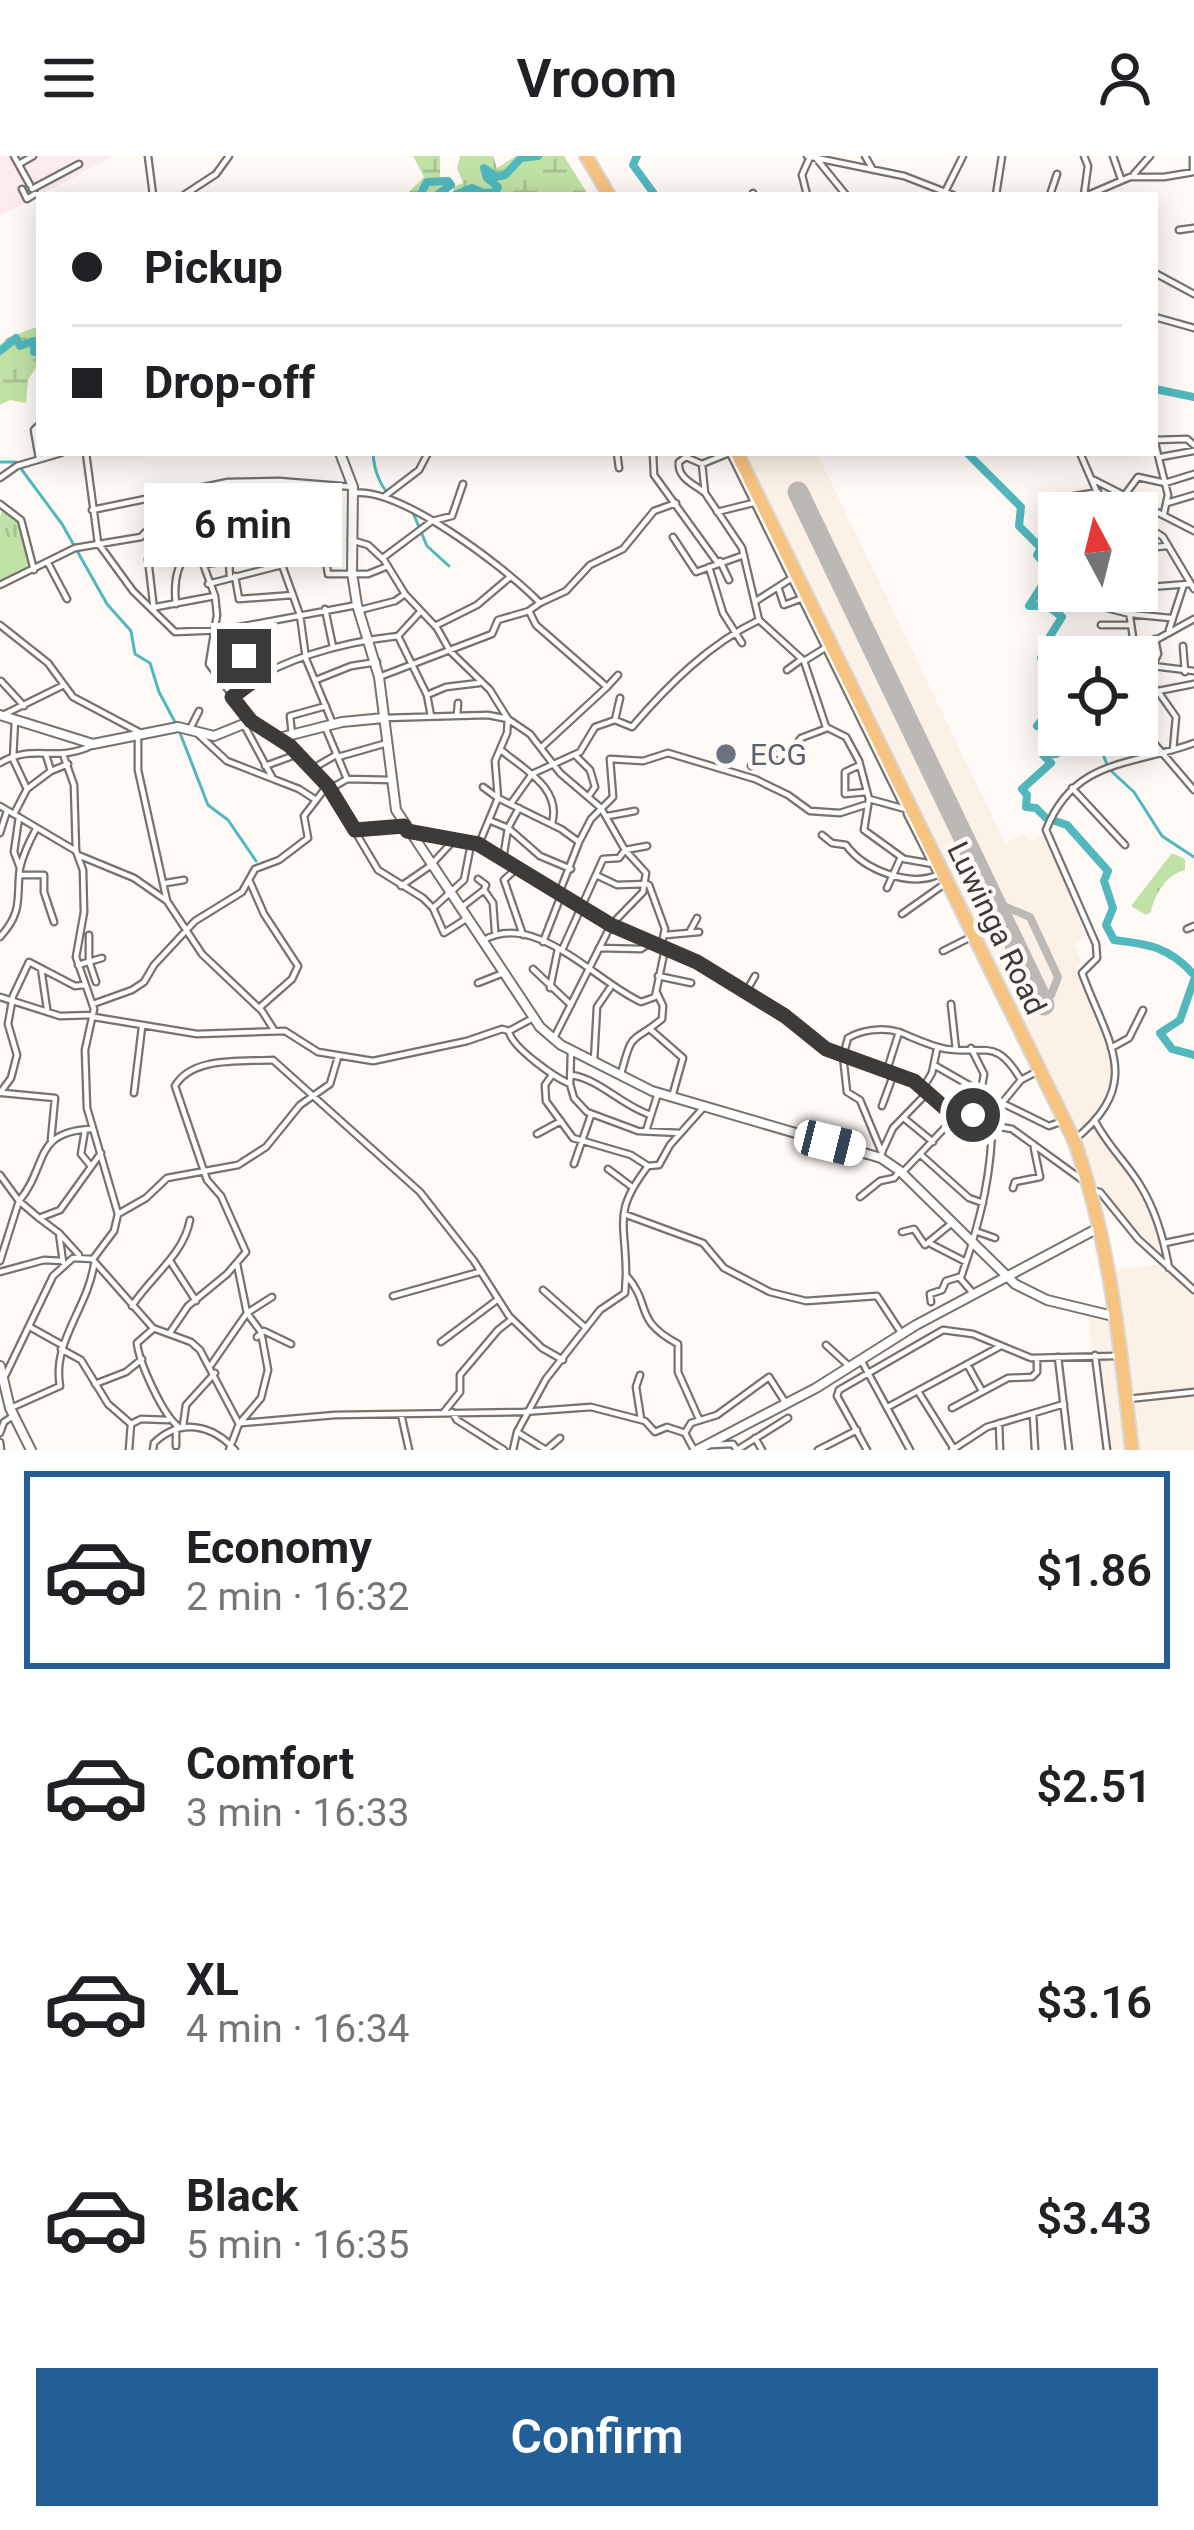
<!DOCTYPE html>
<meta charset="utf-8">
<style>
body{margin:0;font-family:Roboto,sans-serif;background:#f2f2f2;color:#202124;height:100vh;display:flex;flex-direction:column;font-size:45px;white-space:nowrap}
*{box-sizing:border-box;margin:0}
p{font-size:39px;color:#757577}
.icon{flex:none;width:66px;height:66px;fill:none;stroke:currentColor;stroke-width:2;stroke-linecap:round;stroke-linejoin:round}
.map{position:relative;height:1294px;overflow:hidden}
.drawer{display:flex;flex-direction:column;background:#fff;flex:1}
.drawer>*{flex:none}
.guide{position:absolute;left:36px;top:36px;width:1122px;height:264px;border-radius:0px;box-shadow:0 6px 30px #0003;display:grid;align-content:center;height:264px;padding:0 36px;background:#fff}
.needle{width:78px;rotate:353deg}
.fabs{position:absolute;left:1038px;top:336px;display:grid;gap:24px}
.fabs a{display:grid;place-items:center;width:120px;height:120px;border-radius:0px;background:#fff;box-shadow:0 6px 30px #0003;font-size:60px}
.end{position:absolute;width:54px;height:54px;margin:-27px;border:15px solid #3d3b39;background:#fff;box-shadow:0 0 0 6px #fff}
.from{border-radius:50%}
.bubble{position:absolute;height:84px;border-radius:0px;background:#fff;box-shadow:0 6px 30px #0003;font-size:39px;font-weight:600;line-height:84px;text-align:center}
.car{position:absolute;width:36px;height:72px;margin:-36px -18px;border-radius:15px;box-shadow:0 0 9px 3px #0007;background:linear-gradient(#fff 24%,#345 0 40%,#fff 0 76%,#345 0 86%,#fff 0)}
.guide b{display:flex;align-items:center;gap:42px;height:114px;font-size:45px}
.guide b+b{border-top:3px solid #e0e0e0}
.guide i{width:30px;height:30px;background:#202124}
ul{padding:21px 0 0;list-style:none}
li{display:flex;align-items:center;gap:36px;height:198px;margin:0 24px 18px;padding:0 12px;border:6px solid transparent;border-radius:0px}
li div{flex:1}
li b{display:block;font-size:45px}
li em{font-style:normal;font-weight:600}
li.active{border-color:#235f96}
li>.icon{width:108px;height:108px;stroke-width:1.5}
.action{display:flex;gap:24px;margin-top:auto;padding:24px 36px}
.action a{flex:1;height:138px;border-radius:0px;background:#235f96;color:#fff;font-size:48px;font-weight:600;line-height:138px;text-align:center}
header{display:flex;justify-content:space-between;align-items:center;height:156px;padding:0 36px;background:#fff;font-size:54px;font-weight:600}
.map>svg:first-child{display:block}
.built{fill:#fcf1e6}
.medical{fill:#fdeced}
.grass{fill:url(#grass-tufts)}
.wetland{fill:url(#wetland-marsh)}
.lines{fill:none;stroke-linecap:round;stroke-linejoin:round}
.stream{stroke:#51b8bd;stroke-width:3}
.river{stroke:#51b8bd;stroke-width:8}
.taxiway{stroke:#bcb8b4;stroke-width:8}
.runway{stroke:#bcb8b4;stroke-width:21}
.street-casing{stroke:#77726d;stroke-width:9}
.secondary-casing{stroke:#77726d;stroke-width:12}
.highway-casing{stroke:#d8d8d7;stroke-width:16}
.street{stroke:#fff;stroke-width:4.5}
.secondary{stroke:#fff;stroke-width:8}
.highway{stroke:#f6c381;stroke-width:12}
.route{stroke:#3d3b39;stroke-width:15}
.worship-dot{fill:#6b7280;stroke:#fffaf6;stroke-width:4.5}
.labels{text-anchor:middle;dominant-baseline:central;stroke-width:9;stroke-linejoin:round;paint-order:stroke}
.worship-label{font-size:30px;fill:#5b616d;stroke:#fffaf6;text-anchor:start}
.street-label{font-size:30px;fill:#3d3b39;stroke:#fffaf6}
</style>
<header><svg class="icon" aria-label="menu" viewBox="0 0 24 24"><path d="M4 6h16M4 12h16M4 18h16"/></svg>Vroom<svg class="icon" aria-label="person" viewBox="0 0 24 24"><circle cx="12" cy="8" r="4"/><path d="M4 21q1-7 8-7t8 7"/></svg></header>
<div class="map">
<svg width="1194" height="1294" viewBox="0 0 1194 1294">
<defs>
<pattern id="grass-tufts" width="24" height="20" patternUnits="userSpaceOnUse" patternTransform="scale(3)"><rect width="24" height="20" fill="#c1e2a6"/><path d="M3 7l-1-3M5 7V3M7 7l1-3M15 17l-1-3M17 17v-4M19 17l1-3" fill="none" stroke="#a7c390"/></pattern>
<pattern id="wetland-marsh" width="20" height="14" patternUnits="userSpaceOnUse" patternTransform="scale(3)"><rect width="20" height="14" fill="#c1e2a6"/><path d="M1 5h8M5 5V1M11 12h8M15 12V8" fill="none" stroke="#a7c390"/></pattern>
</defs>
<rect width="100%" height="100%" fill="#fffaf6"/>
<path class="built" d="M742,297h75l188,390 19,-10 5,9 12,-7 15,22 29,78 -11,9 7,18 -6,4 39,103 -8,34 -24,26 -11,-7z
M1098,973l8,17 33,39 23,54 5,24 -69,-77 -15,-45z
M1161,1108l33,30v156h-89l-18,-139 26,6 -1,-47z"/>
<path class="medical" d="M0,0h114l-114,60z"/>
<path class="grass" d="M4,351l15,12 13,50 -32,13v-66z
M1172,697l13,6v11c-18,4 -31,25 -34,42l-5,3 -15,-9z"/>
<path class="wetland" d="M413,0h27v23l14,3 -15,13h-33l18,-18z
M460,0h33l4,12 19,-12h48l24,39h-135l1,-8 9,-4 -6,-15z
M39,170v37l-11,17 -2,23 -16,-3 -10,5v-59l7,-8z"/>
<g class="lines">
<path class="stream" d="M373,297c1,18 8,38 24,48
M0,306h16l46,62 45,80 24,27 4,23 15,9 9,29 17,32
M411,352l16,38 22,20
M1058,525h1
M180,577l28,72 20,15 28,41
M1095,579l14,34 25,23 28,44 32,21"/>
<path class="river" d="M637,0l-4,9 22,30
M420,39l7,-13 21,-1 3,4 -14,10
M455,39l17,-7 12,5 12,-1 2,-5 -11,-9 -3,-10 12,9 9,-2 16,-17 17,-2
M0,195l16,-13 4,8 14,-5v11h5
M1155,233l39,8
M967,297l54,54 -2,19 22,22 -4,7 14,17 -22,34h19l14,11 -15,24 1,11 -7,6 4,11 13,12 -8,8 -3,24 -10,13 6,1 16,-15
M1076,579l-10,8 -2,8 -5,-2v-8l-3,13 -13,1 8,8 -29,26 5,6 -1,12 10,1 10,10 21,7 41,46 -4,10 9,27 -7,17 8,15c34,4 56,7 80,35
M1194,824l-14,40 -20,13 12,16 22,6"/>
<path class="taxiway" d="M994,746l36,15 28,60 -7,18 -14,-4"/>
<path class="runway" d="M798,336l246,513"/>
<defs>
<path id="street" d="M14,0l16,29
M148,0l5,39
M807,0l97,20 49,19
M865,0l8,14
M1084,0l4,10 -4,29
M1113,0l8,23
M1193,0v16
M816,2l30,37
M19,8l14,-8
M1134,18l16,-18
M22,33l5,10 8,-5
M32,33l47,-25
M945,36l18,-36
M753,37l1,2
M184,39l32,-21 13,-18
M807,39l-5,-20 8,-18
M996,39l6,-39
M1050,39l7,-21
M1088,39l42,-18h34l30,-5
M1179,74l15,-2
M1155,117l39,21
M1155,161l39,11
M1155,284l32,-1 7,6
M1155,287l13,52 -4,18
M86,297l12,90 35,48 42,41 48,-2 134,-25
M617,297l2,15
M653,297l1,22 63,87
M729,297l-27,11 3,29 37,55 17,72 45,41 22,66 20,10 13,24 10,38 -5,31 40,29 29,5
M730,297l172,350
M1080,297l26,60
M1161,301l33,-6
M39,302l-5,-28 5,-5
M702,308l-16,-7 -7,5c-2,16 15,22 26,31
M0,322l17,-12 44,-13
M1094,324l100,51
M1127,336l11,-15 27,6 29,-9
M354,337c46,-6 147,72 181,105l5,5 -10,7
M385,340l34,-26 9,-17
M1069,341l29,-5
M151,342l3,15 9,13 39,35 13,35 2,19 -8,49 40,54
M1167,347l27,-8
M0,348l21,16 13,50
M325,350l-3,27 6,41h40l20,-8
M92,354l136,-28 51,-1 74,6
M717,356l36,-9
M1110,357l18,-17
M1137,364l26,17 31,52
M250,371l4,23
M280,373l2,36 18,50 6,44 27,65
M227,374l3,48
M673,381l23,35 48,-17
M351,384l17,5 16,15 21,34 32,34 13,23 40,39 18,29 -20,-4 -104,3
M1137,393l30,-3
M384,401l48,-36 20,-5 11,-32
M720,405l9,19
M48,407l19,36
M281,407l42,-5
M205,408l24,-3
M709,411l14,46 19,30
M235,420l4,23 54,-4
M208,428l74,-19
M0,429l75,-37 66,-11c37,-44 134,-31 187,-31l7,-20
M778,431l6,18 16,-6
M1137,432l52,-4
M1126,435l10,66
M1106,437h21
M756,445l36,-23
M540,447l26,-12 24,-26 33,-16 31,-38 22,-8
M176,448c-11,-89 90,-78 146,-71
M156,451l59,-11
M1103,451l27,7 40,4
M325,453l8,38
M154,454l-6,-51 15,-33
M360,454l35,-9 10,-7
M0,469l48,38 25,34 66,35
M1101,469h30
M435,470l42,-21 33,-28
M1169,474l14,-43
M398,480l29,59 4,21
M1183,490l2,26
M1136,495l58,-32
M804,505l21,-13
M1137,510l11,27 5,49 41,48
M1153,510l41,5
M787,514l15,-11
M218,518l7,-12 17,-6 17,21
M379,521l113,-43 6,-14 31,-9 7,14 71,62 -64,59
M316,524l35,-14 26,-4
M1,525l23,25
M1144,527l14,-29 -3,-15
M607,531l11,-12
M1157,534l19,27 -3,33
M1148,537l46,-9
M234,539c41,-36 110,-53 164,-59l22,-24
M427,539l19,-8 33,-4
M5,558l59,-29
M457,559l1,-12
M15,564l-2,39 14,30
M615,564l17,7c36,-42 77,-83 127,-107
M244,569l28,52
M1137,570l12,-1
M190,573l9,-18
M326,573l21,50
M199,579l28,26 72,28 17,11
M292,579l-2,-19 36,-10
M138,580v34l29,131
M279,582l47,47
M501,594c22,19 61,38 51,73
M46,599l5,16 17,-7
M575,599l15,15 5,17 -7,10
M64,601l10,28 2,66 7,19 1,42 -8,45 18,52 -9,41 2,58 31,106 -4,17 -21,28
M338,601l49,-14
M0,607c33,-20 54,0 91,-17
M860,609l-15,7v22l21,-2
M265,610l33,-12
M751,610l6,-10 33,-4 11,-14 24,-9
M312,613l24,-14
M328,630l50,84 45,28 10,10 31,-28 7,-36
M483,631l15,11
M1072,632l53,57
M330,633l17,-10 44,1
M498,642l-3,-37 12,-28 1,-14 22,15 30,39 41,35 24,42 21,23 -3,19 -32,33 -58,115
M869,643l40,11
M512,646l20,-28 48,-22 15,-25 20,-7 5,-22
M0,650l76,45
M14,658l13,-25 24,-18
M907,658l30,59
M608,660l27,-5
M19,661l-5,35 6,16
M491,665l17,7 32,28 31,13
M355,674l48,-4
M409,675l70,13 132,81 86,36 88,56 41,32 88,32 41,36 47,-14 19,-23 15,-8
M0,677l7,-22
M822,679l10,8 14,2c18,25 63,42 91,30
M579,686l12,-23 22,-22 -3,-38 33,2 25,-8 87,26 33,16 22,16 30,2 25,-8
M479,688l19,-46 63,31 18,13 -19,49
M78,699l56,23 33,23 35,53 60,57 12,19
M503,703l5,-31 11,-20
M517,712l-13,12 19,55
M21,719h23v17l10,30
M596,719l21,10 30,-1
M478,723l8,6 -2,5 9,13 2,28
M250,726l14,32 34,52 -6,13 -33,29
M166,727l18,-3
M649,729l16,44 -4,18
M401,730l29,-20 25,-27
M887,732l14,-31
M462,751l22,-17
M433,752l11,25 22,-14
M902,758l41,-29
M1187,773l7,-3
M689,777l8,-15
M89,779v26l7,21
M666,779l33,-3
M0,781c24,-26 16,-40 20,-69 3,-13 10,-28 16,-39
M482,785c53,-32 114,41 159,61l14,-5 10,-48
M543,786l19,-49
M599,792l42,1 9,-6
M562,794l41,-91 16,-1 6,-8 22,-4
M943,795l26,-13
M78,809l24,-7
M41,812l6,41
M533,813l38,36
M658,820l33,7
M478,827l23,-9
M550,832l8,-39
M746,836l9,-16
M0,841l60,19 33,-1
M93,848l39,-14 12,-8 10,-17 41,-44 47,-29 13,-23 24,-9 29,-22 -4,-22 23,-30
M951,848l5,46
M94,861l103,17 88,-3 33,21 55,9 94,-20 35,-12 7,2 24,-13
M651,874l32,28 -11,39
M509,876c4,16 45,45 61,52
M971,892l13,26 -3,18
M1111,892l18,-10 14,-28
M571,897l-1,31 4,14 13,14 51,19 42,2
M594,905l3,-54 13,-19
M934,909l47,27 8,15
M887,914l12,-38c15,6 31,14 47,17 40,6 50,-12 75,31
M621,918c12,-46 10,-29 41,-55l1,-13 -6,-13
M552,919l-7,10 1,16 27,37 58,17 17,11
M571,919c29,4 51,31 80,40
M923,932l9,-15 5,-24
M0,937l11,-15 6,-23 -9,-31 5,-28 16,-34 46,24 9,-1
M3,937l52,5 -4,42
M134,937l8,-66
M1002,947l47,23 11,-4
M882,950l12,-33
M905,963l28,23
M1095,965c12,24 31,41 45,64 15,24 24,55 29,83
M995,970l17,3 69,50
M91,973c-59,3 -42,36 -72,72l20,17 21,-8 41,-57
M85,974l-4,24 9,11
M646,975l12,-38
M537,978l24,-13
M1074,984c71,-58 34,-96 8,-167l15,-15 -1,-14 -50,-114c28,-72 86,-64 148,-87
M882,996l11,-24 35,-36
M882,997l-22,-53 -13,-8 -4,-36 5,-18c13,-8 35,-11 51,-6
M921,999l48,43 14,5
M574,1008l17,-49
M608,1013l24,18
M902,1017l53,-56
M0,1019l19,26 -19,60
M1013,1032l2,-6 25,-5 -6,-29
M1092,1034l8,2 38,47 56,51
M860,1041l20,-16 14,-3 6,-7
M118,1058l28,-16 21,-20 71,-13 28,-18 34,-42 30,-21 8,-27
M624,1058l79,29 21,25 46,24 36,9 71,-5 25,38
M39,1062l20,15 4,29
M902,1076l12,-3 11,16 27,-22
M978,1076l17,6
M59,1077l20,22
M1165,1087l29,-6
M931,1088l35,18
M93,1104l60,68 38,14 9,8 39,74
M170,1105l26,40
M0,1116l44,-12 19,1
M961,1121c20,-57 33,-110 31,-171
M543,1134l43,38
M393,1140l86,-24
M931,1146l-1,-8 12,-4 4,-9 13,-4 13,15
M132,1150c19,-30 51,-50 58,-86
M30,1171l32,18
M153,1173l-16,14c2,19 26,73 42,84
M169,1178l19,-28 39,-32 19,-22 -25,-56 -14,-16 -32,-94c17,-30 67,-24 98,-26l147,132 54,69 35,55 33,32 21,12
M257,1181l7,-6 27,13
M441,1186l56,-42
M826,1189l23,21
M61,1193l20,11 27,44 23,20 -2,26
M1095,1199l12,95
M1058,1201l11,93
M861,1204l49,90
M967,1208l15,27
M211,1209l36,-52 25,-16
M640,1219l-4,12 5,32
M5,1220l48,-100 20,-18 20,1
M95,1228l31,-12 16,-13
M919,1237l35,56
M1128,1243l66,-7
M13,1251l47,-21c-8,-44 27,-77 34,-121
M888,1251l111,-60
M952,1252l56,-30 24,-1 5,-5v-12
M444,1256l16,-20v-17l38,-45 14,-11
M452,1256l5,8 47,30
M401,1258l8,36
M1033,1258l2,36
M699,1263l-21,-47v-28c-46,-25 -25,-38 -52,-69 0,-54 -14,-62 22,-109l11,-1 11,-20 33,-37
M242,1267l93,-8 188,-3 68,-5 54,14 10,11 12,-5 18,6 9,17
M999,1267l1,27
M131,1268l10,-5 27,1
M183,1270l3,-21 29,-32
M517,1276l29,18 14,-12
M0,1277l4,-11 9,-6
M685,1277l6,-10 26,-8 52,-38 16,25
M755,1282l7,12
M0,1286l1,8
M711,1289l22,-1 4,6 51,-32
M176,1290v-18
M153,1294l1,-7c26,-25 58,-19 81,7
M229,1294l10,-26 22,-26 7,-28 -7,-38 -14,-19 -10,-49
M513,1294l4,-18 29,-53 54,-69 25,-17 1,-18
M818,1294l39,-20
M867,1294l-30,-54 2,-6 104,-60 30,4 58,24 84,-2
M952,1294l35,-23 77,-23"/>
<path id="secondary" d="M340,297l13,34 -1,86 5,32 22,72 17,133 144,217 21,18 91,46 229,67 19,13 115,113 32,16 70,17
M0,559l93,29 85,-17 36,9 37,-15 28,17 63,-16 42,-4
M0,1210l10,42 21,42
M697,1294l119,-62 100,-63 184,-98"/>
<path id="highway" d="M586,0l23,39
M737,297l337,687c36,102 46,204 58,310"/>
</defs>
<use href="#street" class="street-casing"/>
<use href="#secondary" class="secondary-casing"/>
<use href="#highway" class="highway-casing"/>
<use href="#street" class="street"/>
<use href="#secondary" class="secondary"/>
<use href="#highway" class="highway"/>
</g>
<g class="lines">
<path class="route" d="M244,500l15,21 -27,20 19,24 39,25 38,40 27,44 49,-4 3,5 71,13 133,81 86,37 88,54 41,33 88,32 41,36 18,-2"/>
</g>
<circle class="worship-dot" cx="726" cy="598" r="12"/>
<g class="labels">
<g class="worship-label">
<text x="750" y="598">ECG</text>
</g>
<g class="street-label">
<text transform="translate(997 772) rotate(64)">Luwinga Road</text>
</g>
</g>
</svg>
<div class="fabs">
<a><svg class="needle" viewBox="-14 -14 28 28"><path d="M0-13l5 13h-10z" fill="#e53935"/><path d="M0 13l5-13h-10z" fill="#757577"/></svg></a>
<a><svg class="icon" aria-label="locate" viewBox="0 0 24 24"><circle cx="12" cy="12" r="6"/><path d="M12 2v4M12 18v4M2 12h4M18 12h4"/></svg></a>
</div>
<i class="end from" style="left:973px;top:959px"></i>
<i class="end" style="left:244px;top:500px"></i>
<div class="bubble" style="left:144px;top:327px;width:198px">6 min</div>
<i class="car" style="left:830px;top:987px;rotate:104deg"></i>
<div class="guide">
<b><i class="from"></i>Pickup</b>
<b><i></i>Drop-off</b>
</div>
</div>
<section class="drawer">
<ul>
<li class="active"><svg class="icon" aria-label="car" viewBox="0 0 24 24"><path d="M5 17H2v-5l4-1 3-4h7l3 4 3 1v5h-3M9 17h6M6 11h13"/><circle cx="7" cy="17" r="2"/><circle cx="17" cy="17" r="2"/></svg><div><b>Economy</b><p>2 min · 16:32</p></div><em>$1.86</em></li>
<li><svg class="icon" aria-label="car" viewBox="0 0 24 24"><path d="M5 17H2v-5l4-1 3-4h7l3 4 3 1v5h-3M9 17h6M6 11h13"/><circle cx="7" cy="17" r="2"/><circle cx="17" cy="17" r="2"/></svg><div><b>Comfort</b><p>3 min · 16:33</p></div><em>$2.51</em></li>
<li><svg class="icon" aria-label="car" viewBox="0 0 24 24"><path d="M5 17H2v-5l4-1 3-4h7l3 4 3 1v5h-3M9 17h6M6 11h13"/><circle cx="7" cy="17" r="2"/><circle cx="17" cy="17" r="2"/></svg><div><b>XL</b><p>4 min · 16:34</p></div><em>$3.16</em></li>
<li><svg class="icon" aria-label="car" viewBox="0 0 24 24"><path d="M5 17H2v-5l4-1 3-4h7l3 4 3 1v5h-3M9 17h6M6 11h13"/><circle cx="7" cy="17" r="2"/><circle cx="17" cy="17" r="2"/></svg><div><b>Black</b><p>5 min · 16:35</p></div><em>$3.43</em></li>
</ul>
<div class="action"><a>Confirm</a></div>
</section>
